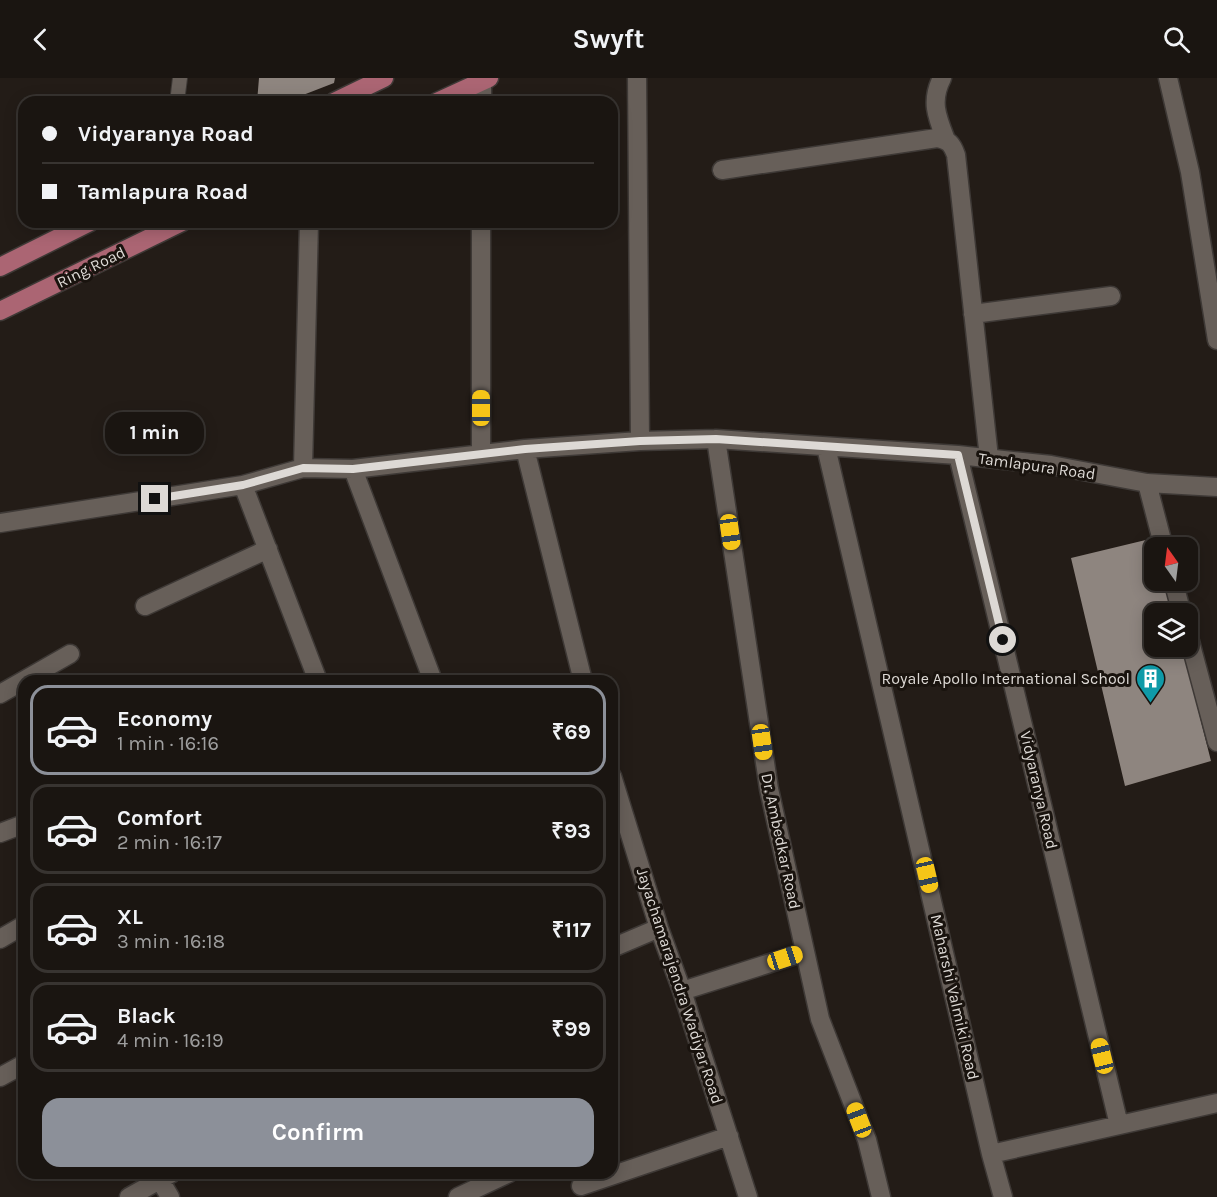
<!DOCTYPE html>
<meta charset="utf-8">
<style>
body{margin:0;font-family:Karla,sans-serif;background:#27221f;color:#f1f3f6;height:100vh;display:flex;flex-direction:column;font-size:22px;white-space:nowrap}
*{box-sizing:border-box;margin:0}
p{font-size:20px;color:#9f9f9f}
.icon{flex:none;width:33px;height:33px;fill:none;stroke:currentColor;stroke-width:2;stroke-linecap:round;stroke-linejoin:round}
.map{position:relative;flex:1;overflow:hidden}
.sheet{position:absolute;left:18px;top:597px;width:600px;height:504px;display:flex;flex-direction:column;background:#1a1511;border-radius:18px;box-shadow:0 3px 15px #0003,0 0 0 2px #383431}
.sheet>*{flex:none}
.top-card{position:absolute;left:18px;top:18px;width:600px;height:132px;border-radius:18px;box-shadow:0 3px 15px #0003,0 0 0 2px #383431;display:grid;align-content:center;height:132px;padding:0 24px;background:#1a1511}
.needle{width:39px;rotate:346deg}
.buttons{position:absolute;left:1144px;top:459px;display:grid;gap:12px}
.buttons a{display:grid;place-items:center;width:54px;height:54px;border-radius:12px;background:#1a1511;box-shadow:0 3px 15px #0003,0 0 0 2px #383431;font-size:30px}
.end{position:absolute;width:27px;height:27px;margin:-14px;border:8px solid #ddd9d5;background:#111;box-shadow:0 0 0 3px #111}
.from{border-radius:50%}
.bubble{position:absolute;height:42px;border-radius:18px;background:#1a1511;box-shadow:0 3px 15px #0003,0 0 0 2px #383431;font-size:20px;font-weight:700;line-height:42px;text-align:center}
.car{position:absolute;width:18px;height:36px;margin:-18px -9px;border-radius:8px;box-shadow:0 0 4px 2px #0007;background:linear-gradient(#f5c518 24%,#345 0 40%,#f5c518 0 76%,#345 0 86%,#f5c518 0)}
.top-card b{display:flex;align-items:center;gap:21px;height:57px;font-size:22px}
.top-card b+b{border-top:2px solid #383431}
.top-card i{width:15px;height:15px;background:#f1f3f6}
ul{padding:10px 0 0;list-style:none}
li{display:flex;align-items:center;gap:18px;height:90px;margin:0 12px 9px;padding:0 12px;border:3px solid #383431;border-radius:18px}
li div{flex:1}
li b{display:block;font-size:22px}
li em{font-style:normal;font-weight:700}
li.selected{border-color:#8c9099}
li>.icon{width:54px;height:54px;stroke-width:1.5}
.action{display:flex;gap:12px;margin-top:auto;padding:12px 24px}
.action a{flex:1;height:69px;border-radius:18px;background:#8c9099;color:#fff;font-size:24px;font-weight:700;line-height:69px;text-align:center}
header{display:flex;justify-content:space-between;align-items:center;height:78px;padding:0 24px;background:#1a1511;font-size:27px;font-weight:700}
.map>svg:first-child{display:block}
.building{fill:#8e857f}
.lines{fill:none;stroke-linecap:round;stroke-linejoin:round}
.service-casing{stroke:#3e3936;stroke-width:16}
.minor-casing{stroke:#3e3936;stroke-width:21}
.primary-casing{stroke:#3e3936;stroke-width:21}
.service{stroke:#675f59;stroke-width:14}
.minor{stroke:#675f59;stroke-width:18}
.primary{stroke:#ab6573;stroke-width:18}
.route{stroke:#ddd9d5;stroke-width:8}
.labels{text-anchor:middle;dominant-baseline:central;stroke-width:6;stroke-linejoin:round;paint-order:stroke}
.street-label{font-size:16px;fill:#ddd9d5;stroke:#19130e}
.poi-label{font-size:16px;fill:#ddd9d5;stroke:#19130e;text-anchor:end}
</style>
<header><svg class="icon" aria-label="back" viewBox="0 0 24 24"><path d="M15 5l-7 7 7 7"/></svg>Swyft<svg class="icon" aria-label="search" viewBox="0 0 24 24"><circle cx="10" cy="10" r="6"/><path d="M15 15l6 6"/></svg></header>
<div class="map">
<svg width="1217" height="1119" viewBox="0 0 1217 1119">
<rect width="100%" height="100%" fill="#231c17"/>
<path class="building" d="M259,0h76l-1,5 -49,19h-28z
M1154,460l1,42h10l8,34h-18v32h27l29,115 -86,25 -54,-228z"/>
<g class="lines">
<defs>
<path id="service" d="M177,24l3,-24"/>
<path id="minor" d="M637,0l3,363
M942,0c-12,23 -5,39 4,62
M1168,0l22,94 27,168
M482,24v-20
M722,92l215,-32c12,2 15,6 19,17l33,303
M973,236l138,-18
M716,361l53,350 51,230 47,121 14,57
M826,369l165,707 12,43
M525,371l58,232
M481,376v-232
M958,377l161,670
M303,390l6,-246
M353,391l80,212
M1147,405l17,65
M243,407l75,196
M0,445l243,-38 60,-17 50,1 172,-20 115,-8 76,-2 242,16 93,10 96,18 70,4
M1173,502l9,34
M145,528l123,-57
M1188,556l29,108
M0,616l70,-40
M612,698l47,152 23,63 66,206
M0,755l24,-9
M0,861l24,-14
M612,870l47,-20
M682,913l123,-39
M0,999l24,-13
M991,1076l226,-51
M160,1102l10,17
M581,1108l148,-50
M129,1119l43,-24
M458,1119l51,-24"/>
<path id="primary" d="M334,24l50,-24
M437,24l52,-24
M0,189l90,-45
M0,233l182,-89"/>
</defs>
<use href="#service" class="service-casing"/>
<use href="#minor" class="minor-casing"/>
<use href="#primary" class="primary-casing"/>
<use href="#service" class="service"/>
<use href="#minor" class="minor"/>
<use href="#primary" class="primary"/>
</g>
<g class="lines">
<path class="route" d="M155,421l88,-14 60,-17 50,1 172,-20 115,-8 76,-2 242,16 45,185"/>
</g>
<defs>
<symbol id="building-pin" viewBox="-11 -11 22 30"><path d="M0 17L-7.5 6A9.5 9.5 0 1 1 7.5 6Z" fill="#0f9aa8" stroke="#19130e"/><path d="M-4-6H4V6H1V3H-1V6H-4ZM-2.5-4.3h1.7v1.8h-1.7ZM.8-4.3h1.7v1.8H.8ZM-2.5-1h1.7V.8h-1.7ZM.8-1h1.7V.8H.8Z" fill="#fff"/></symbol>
</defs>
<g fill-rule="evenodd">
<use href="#building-pin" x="1134" y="584" width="33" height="45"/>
</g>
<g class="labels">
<g class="street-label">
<text transform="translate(91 189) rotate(-26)">Ring Road</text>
<text transform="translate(1037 388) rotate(8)">Tamlapura Road</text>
<text transform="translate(1039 712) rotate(77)">Vidyaranya Road</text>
<text transform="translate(781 763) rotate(78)">Dr. Ambedkar Road</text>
<text transform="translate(680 908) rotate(72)">Jayachamarajendra Wadiyar Road</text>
<text transform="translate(955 919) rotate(77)">Maharshi Valmiki Road</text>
</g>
<g class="poi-label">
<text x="1130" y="600">Royale Apollo International School</text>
</g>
</g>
</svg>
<div class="buttons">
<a><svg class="needle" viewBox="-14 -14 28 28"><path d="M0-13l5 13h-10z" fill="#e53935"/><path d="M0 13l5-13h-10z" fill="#9f9f9f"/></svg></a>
<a><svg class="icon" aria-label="layers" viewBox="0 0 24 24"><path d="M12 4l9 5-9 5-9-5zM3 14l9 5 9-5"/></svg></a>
</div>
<i class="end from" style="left:1003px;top:562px"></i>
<i class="end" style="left:155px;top:421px"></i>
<div class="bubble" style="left:105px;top:334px;width:99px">1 min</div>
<i class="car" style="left:481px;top:330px;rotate:0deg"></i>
<i class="car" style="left:730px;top:454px;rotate:172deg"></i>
<i class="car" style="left:762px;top:664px;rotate:172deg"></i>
<i class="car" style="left:927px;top:797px;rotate:167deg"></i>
<i class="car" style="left:785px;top:880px;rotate:72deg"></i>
<i class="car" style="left:1102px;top:978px;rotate:346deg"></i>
<i class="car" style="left:859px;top:1042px;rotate:339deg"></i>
<div class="top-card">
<b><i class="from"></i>Vidyaranya Road</b>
<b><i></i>Tamlapura Road</b>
</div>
<section class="sheet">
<ul>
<li class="selected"><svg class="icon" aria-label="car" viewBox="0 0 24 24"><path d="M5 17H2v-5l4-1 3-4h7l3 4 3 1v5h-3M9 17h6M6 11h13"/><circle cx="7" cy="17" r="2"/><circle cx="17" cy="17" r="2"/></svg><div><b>Economy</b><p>1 min · 16:16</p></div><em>₹69</em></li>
<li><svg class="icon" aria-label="car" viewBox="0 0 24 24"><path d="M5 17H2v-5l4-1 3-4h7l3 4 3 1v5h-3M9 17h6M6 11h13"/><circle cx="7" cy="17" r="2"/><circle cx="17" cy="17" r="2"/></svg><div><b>Comfort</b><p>2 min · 16:17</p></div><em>₹93</em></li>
<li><svg class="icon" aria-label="car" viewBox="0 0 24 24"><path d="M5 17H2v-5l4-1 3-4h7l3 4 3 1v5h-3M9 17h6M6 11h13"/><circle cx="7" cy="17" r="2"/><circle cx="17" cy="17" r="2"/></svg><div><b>XL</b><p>3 min · 16:18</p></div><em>₹117</em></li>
<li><svg class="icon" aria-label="car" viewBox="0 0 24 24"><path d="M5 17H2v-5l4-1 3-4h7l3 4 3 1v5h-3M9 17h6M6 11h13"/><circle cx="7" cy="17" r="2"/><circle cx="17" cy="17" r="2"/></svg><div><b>Black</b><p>4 min · 16:19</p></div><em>₹99</em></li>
</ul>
<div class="action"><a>Confirm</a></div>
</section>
</div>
